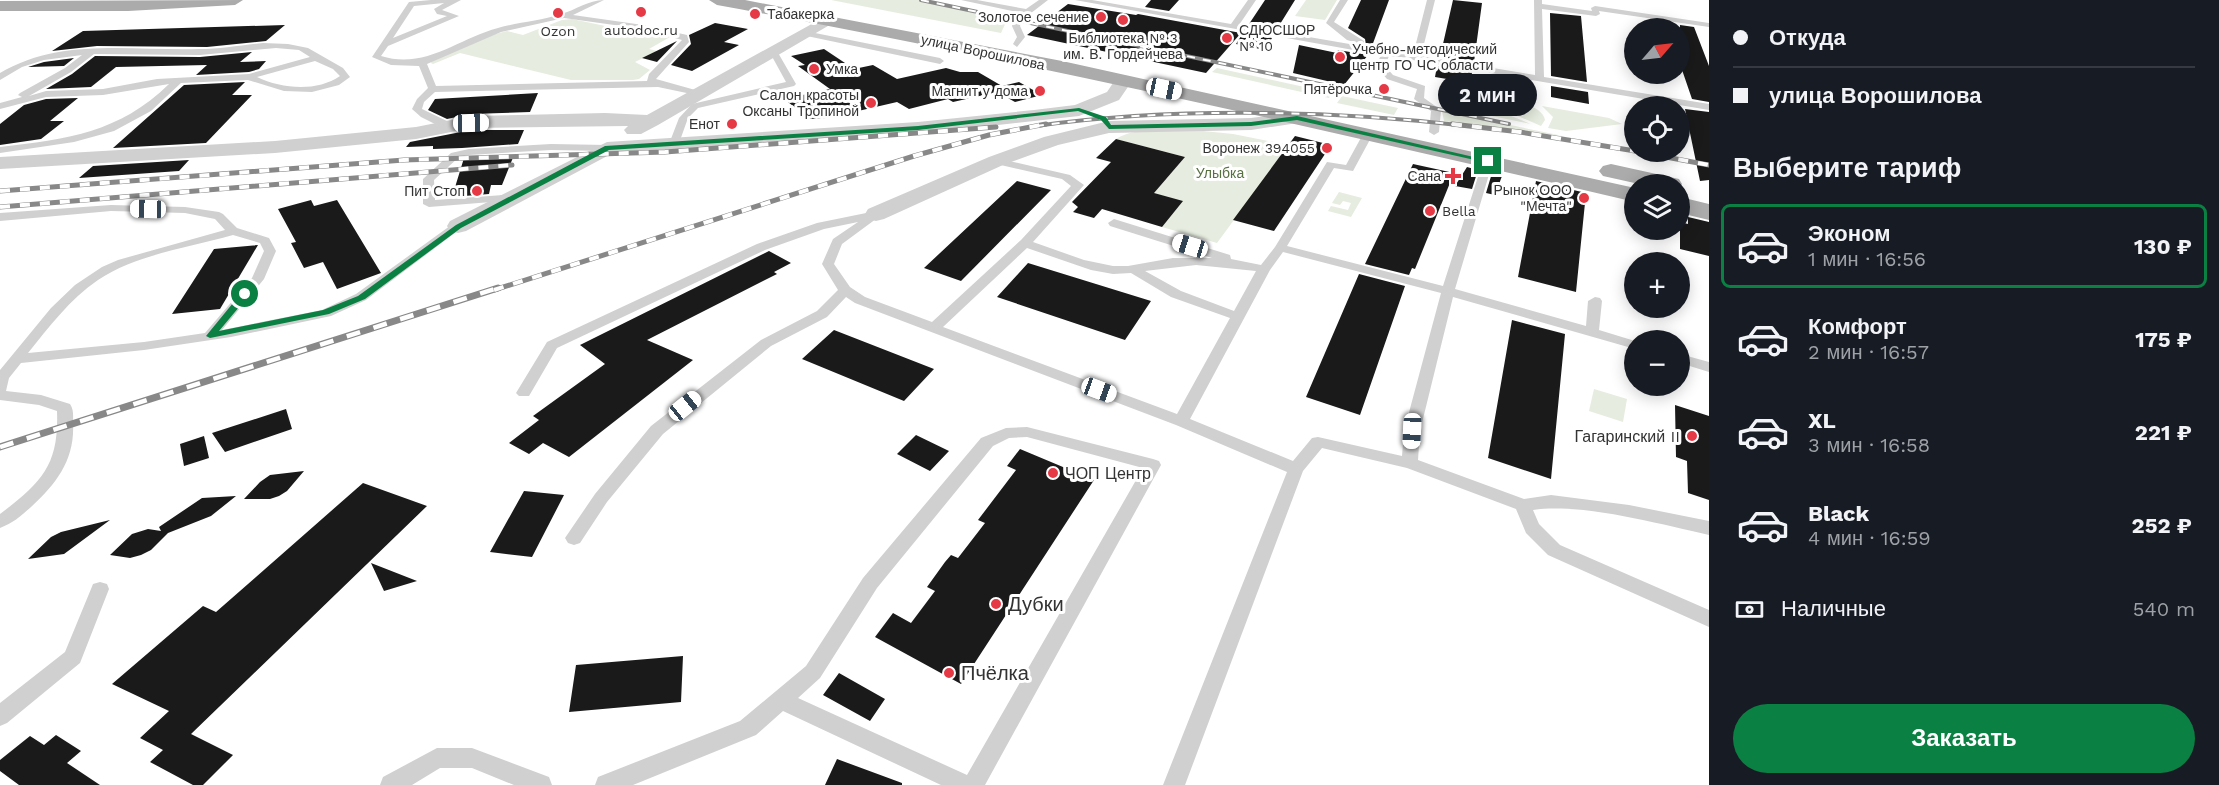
<!DOCTYPE html>
<html lang="ru">
<meta charset="utf-8">
<style>
body{margin:0;font-family:"Work Sans",sans-serif;background:#242831;color:#f1f3f6;height:100vh;display:flex;flex-direction:column;font-size:22px;white-space:nowrap}
*{box-sizing:border-box;margin:0}
p{font-size:20px;color:#9ea1a6}
.icon{flex:none;width:33px;height:33px;fill:none;stroke:currentColor;stroke-width:2;stroke-linecap:round;stroke-linejoin:round}
.map{position:relative;flex:1;overflow:hidden}
.sheet{display:flex;flex-direction:column;background:#171b24;width:510px}
.sheet>*{flex:none}
.banner{display:grid;align-content:center;height:132px;padding:0 24px;background:#171b24}
.needle{width:39px;rotate:62deg}
.tools{position:absolute;left:1624px;top:18px;display:grid;gap:12px}
.tools a{display:grid;place-items:center;width:66px;height:66px;border-radius:50%;background:#171b24;box-shadow:0 3px 15px #0003;font-size:30px}
.end{position:absolute;width:27px;height:27px;margin:-14px;border:8px solid #0b8043;background:#fff;box-shadow:0 0 0 3px #fff}
.from{border-radius:50%}
.bubble{position:absolute;height:42px;border-radius:21px;background:#171b24;box-shadow:0 3px 15px #0003;font-size:20px;font-weight:700;line-height:42px;text-align:center}
.car{position:absolute;width:18px;height:36px;margin:-18px -9px;border-radius:8px;box-shadow:0 0 4px 2px #0007;background:linear-gradient(#fff 24%,#345 0 40%,#fff 0 76%,#345 0 86%,#fff 0)}
.banner b{display:flex;align-items:center;gap:21px;height:57px;font-size:22px}
.banner b+b{border-top:2px solid #363941}
.banner i{width:15px;height:15px;background:#f1f3f6}
ul{padding:0;list-style:none}
li{display:flex;align-items:center;gap:18px;height:84px;margin:0 12px 9px;padding:0 12px;border:3px solid transparent;border-radius:9px}
li div{flex:1}
li b{display:block;font-size:22px}
li em{font-style:normal;font-weight:700}
li.current{border-color:#0b8043}
li>.icon{width:54px;height:54px;stroke-width:1.5}
h2{padding:0 24px;font-size:27px;line-height:72px}
.pay{display:flex;align-items:center;gap:15px;height:66px;padding:0 24px;font-size:22px}
.pay p{margin-inline-start:auto}
.button{display:flex;gap:12px;margin-top:auto;padding:12px 24px}
.button a{flex:1;height:69px;border-radius:36px;background:#0b8043;color:#fff;font-size:24px;font-weight:700;line-height:69px;text-align:center}
main{display:flex;flex:1;min-height:0}
.map>svg:first-child{display:block}
.green{fill:#e6ecdf}
.building{fill:#1a1a1a}
.lines{fill:none;stroke-linecap:round;stroke-linejoin:round}
.lane{fill:#d0d0d0;fill-rule:evenodd}
.street{fill:#d0d0d0;fill-rule:evenodd}
.primary{fill:#ababab;fill-rule:evenodd}
.rail-far2-casing{stroke:#888;stroke-width:4}
.rail-far1-casing{stroke:#888;stroke-width:5}
.rail-casing{stroke:#888;stroke-width:7}
.rail-far2{stroke:#fff;stroke-width:2;stroke-dasharray:8;stroke-linecap:butt}
.rail-far1{stroke:#fff;stroke-width:4;stroke-dasharray:10;stroke-linecap:butt}
.rail{stroke:#fff;stroke-width:4.5;stroke-dasharray:14;stroke-linecap:butt}
.route{fill:#0b8043}
.poi-dot{fill:#e63946;stroke:#fff;stroke-width:2}
.labels{text-anchor:middle;dominant-baseline:central;stroke-width:6;stroke-linejoin:round;paint-order:stroke}
.far-poi-label{font-size:14px;fill:#333;stroke:#fff;text-anchor:end}
.far-street-label{font-size:14px;fill:#333;stroke:#fff}
.far-park-label{font-size:14px;fill:#56703f;stroke:#fff}
.poi-label{font-size:16px;fill:#333;stroke:#fff;text-anchor:end}
.near-poi-label{font-size:20px;fill:#333;stroke:#fff;text-anchor:start}
</style>
<main>
<div class="map">
<svg width="1709" height="785" viewBox="0 0 1709 785">
<rect width="100%" height="100%" fill="#fff"/>
<path class="green" d="M831,0h89l88,18 -7,15z
M1306,0h31l-12,20 -30,-4z
M572,19l38,8 29,2 31,8 -21,12 8,2 -22,11 15,8 -11,9 -6,1h-62l-111,-27 -27,11 -2,-1 1,-3 63,-26 12,-3 16,4 39,-15z
M1217,68l115,25 -3,5 -117,-26z
M1470,92c18,4 72,8 75,28l-4,6 -55,-24z
M1463,93l28,15 40,16 -63,-13z
M1342,96l56,12 -4,7 -57,-12z
M1542,106l67,12 13,6 -56,7 -18,-3 5,-11z
M1442,111l121,25 -119,-15z
M1173,128l60,6 56,11 -72,98 -55,-16 -23,-38 12,-14 15,4 19,-22 -69,-18c16,-10 38,-9 57,-11z
M1339,192l23,6 -11,19 -23,-6 3,-5 17,4 3,-7 -8,-2 -3,4 -8,-2z
M1594,389l33,10 -4,23 -34,-11z"/>
<path class="building" d="M1151,0h28l-10,11 -24,-4z
M1265,0h30l-18,29 -28,-5z
M1361,0h28l-17,46 -6,-1 -1,-6 -17,-11z
M1453,0l29,3 -8,59 -34,-5z
M1068,4l68,11 2,-1 103,19 -35,40 -179,-38z
M1550,13l31,3 6,66 -36,-6z
M715,23l33,6 -24,13 15,3 -47,26 -21,-6 20,-21 -2,-9z
M285,25l-19,16 -59,6 -110,-1 -45,5 31,-20z
M1680,25l14,2 15,39v36l-17,-3 -12,-35z
M1243,33l29,5 -7,12 -29,-6z
M677,41l-20,21 -15,-4z
M1299,45l38,8 1,-3 30,5 -24,30 -51,-12z
M824,49l30,20 19,-4 24,14 49,-11 14,4h18l24,14 17,-4 23,13 -27,7 -18,-10 -44,10 -5,-3 -39,10 -12,-7 -69,16 -18,1 -26,-20 46,-10 -32,-23 7,-1 -14,-9z
M252,52l-12,10 26,-1 -7,8 -10,3 -53,3 11,-10 -91,2 -25,20 -45,2 26,-15 23,-18 105,1z
M74,58l-10,8 -36,1 16,-5z
M1437,66l35,6 -1,11 -36,-6z
M245,82l-13,13h20l-46,48 -93,5 71,-63z
M1551,86l37,6 1,12 -38,-7z
M538,93l-8,19 -59,2 -24,5 -19,-9 7,-11z
M78,98l-28,23h14l-23,18 -41,6v-21l24,-19 22,-6z
M1685,109l24,3v68l-9,1z
M471,130h53l-6,14 -56,4 -29,1v-3l-27,1 4,-5z
M1295,136l36,9 -57,86 -41,-11z
M1116,139l69,18 -31,36 29,8 -21,26 -60,-18 -8,9 -21,-6 5,-5 -6,-5 39,-40 -15,-4z
M514,155l-12,30h-11l-2,9 -37,3 12,-39z
M189,160l-10,11 -100,7 14,-12z
M1413,164l41,9 -39,96 -3,-1 -3,7 -44,-11z
M1467,167l11,3 -6,19 -17,-3z
M1492,173l10,3 -7,19 -9,-2z
M1017,181l34,9 -90,91 -37,-13z
M1536,181l50,12 -10,99 -58,-15z
M311,200l3,6 23,-6 44,73 -44,16 -14,-27 -19,6 -13,-25 5,-1 -18,-33z
M1688,217l21,5v34l-29,-7v-27l8,2z
M258,245l-38,64 -48,5 42,-65z
M769,251l22,12 -17,9 3,2 -130,66 46,20 -124,97 -26,-14 -14,11 -20,-11 30,-23 -6,-4 72,-52 -25,-19z
M1028,263l123,38 -26,39 -128,-43z
M1359,274l46,12 -45,129 -54,-18z
M1512,320l53,14 -14,145 -63,-21z
M834,330l100,39 -30,32 -102,-42z
M1675,405l34,11v84l-21,-7 -1,-32 -11,-4z
M286,409l6,20 -67,23 -13,-19z
M916,435l33,16 -19,20 -33,-17z
M204,436l5,22 -25,8 -4,-22z
M1020,449l74,31 -133,204 -86,-47 18,-24 18,10 24,-32 -8,-4 18,-25 6,-7 7,3 27,-35 -7,-3 38,-50 -9,-4z
M304,471l-17,20 -8,5 -9,3h-26l16,-17 10,-7z
M363,483l64,23 -236,228 42,21 -30,30h-10l-43,-23 13,-12 -23,-12 29,-27 -57,-27 91,-78 13,6z
M524,491l40,4 -32,62 -42,-5z
M236,496l-25,20 -43,17 -17,17 -10,5 -11,3 -20,-3 22,-21 16,-5 13,2 -2,-4 43,-29z
M110,520l-46,34 -36,5 23,-22 10,-5z
M371,563l46,18 -33,10z
M683,656l-2,46 -112,10 7,-47z
M839,673l46,26 -15,22 -47,-26z
M56,735l25,16 -14,12 33,22h-81l-19,-14v-11l30,-24 14,9z
M837,759l65,24v2h-77z"/>
<g class="lines">
<path class="lane" d="M431,0h30l-19,10 17,6 -71,30 -7,10c44,14 76,-17 117,-28 21,-6 42,-7 63,-14 15,-4 27,-14 43,-14l-31,15 70,10 44,10 2,7 -33,37 50,14 -5,3 -43,-9 -223,5 -11,10 -2,7 27,13 5,5 -9,2 -24,-12 -9,-8 5,-10 11,-11 -9,-22 -28,-1 -19,-8 37,-55zM444,3l-10,6 3,5 10,2 -54,22 21,-32zM564,18l79,11 39,11 -33,34 -2,7 -211,5 -9,-22 74,-32z
M961,0h16l49,9 13,-9h9l-26,20 -2,6 5,11 -8,10 -4,-3 4,-7 -5,-11 3,-9 6,-4z
M1075,0h17l139,24 17,-24h8l-17,25 174,30 14,-55h8l-14,56 114,19 -1,-75h8v4l50,7 -1,-3 4,-2 114,17v4l-110,-16 1,3 -4,2 -54,-7 2,68 165,27v6l-320,-54 -4,10 8,9 32,11 -1,12 17,12 -2,22 -5,3 -5,-3 2,-21 -17,-12 3,-10 -30,-10 -11,-13 5,-11z
M1340,0h8l-14,22 30,19v4l-17,-5 -21,-17z
M805,31l135,27 4,3 -4,3 -138,-29 -1,-2z
M263,43l25,1 20,4 35,20 7,9 -11,8 -27,7 -28,-1 -36,-11 -67,3 -30,28 -37,20 -40,11 -74,11v-6c67,-8 119,-14 169,-63l-66,11 -57,2 -46,12v-6l22,-6 -4,-2 2,-2 45,-25 17,-13 -38,5 -22,7 -22,13v-7c60,-36 133,-22 199,-24 21,0 43,-4 64,-6zM276,48l23,2 11,7 -61,17 -92,5 -54,10 -57,2 -17,5 42,-24 23,-18 106,1zM315,61l18,8 7,7c-23,16 -58,13 -83,1z
M770,49l7,2 19,33 -2,2 -96,22 -10,10 -10,28h-8l-1,-2 10,-26 13,-14 94,-22 -17,-31z
M1368,131l5,3 -20,37 -19,-3 -47,78 156,40 40,-125 1,-2h8l1,2 -38,128 131,37 2,-25 7,-4 5,1 2,3 -3,29 36,11v8l-182,-52 -33,134 -2,29 106,39 27,-4 78,10 80,16v14c-50,-11 -126,-32 -176,-25l6,14 21,21 149,65v17l-161,-72 -22,-22 -10,-24 -109,-41 -85,-20 -19,23 -118,314h-22l124,-313 -111,-47 -321,-122 -9,-6 -19,20 -56,29 -108,88 -56,68 -27,41 -6,2 -6,-2 -3,-5 30,-44 56,-68 110,-86 56,-29 21,-21 -16,-26 11,-25 25,-17 -34,7 -59,21 -208,98 -28,48h-10l-3,-3 31,-51 210,-98 60,-21 59,-12 4,1v4l-38,28 -8,20 16,23 15,10 67,25 89,-82 50,-54 -9,-7 -70,-16v-4l4,-1 74,17 14,10 -51,57 51,18 29,6h15l45,-8h39l-102,-32 -2,-3 6,-4 116,36 1,4 30,6 14,-18 52,-85 19,3 17,-31zM1027,248l64,22 22,4 18,-1 40,24 59,21 -53,96 -234,-87zM1283,252l158,41 -37,138 -2,25 -84,-19 -6,1 -19,23 -103,-42 80,-149zM1196,265l60,6 -22,40 -53,-20 -36,-20z
M551,144l56,1 5,3 -5,3 -56,-1 -82,5 -10,2 -25,23 1,20 81,-6 6,3 -6,3 -87,7 -6,-3v-25l28,-26 18,-4z
M111,205l74,2 34,5 4,2 14,14 32,10 7,13 -12,28 -42,51 100,-20 34,-16 98,-71 4,-1 6,4 -98,74 -35,16 -100,21 -87,13 -123,13 -12,15 -3,13 35,4 29,9c4,6 3,12 3,19 2,36 -16,60 -42,84 -10,9 -18,16 -31,21v-14c42,-32 59,-49 57,-103l-18,-6 -39,-5v-30l51,-62 24,-23 27,-18 16,-7 107,-30 -10,-11 -30,-6 -74,-2 -111,10v-8zM233,235l27,8 4,8 -12,27 -47,55 -61,9 -116,11c21,-26 42,-54 70,-73 39,-26 90,-32 135,-45z
M1680,354l29,8v10l-29,-9z
M1027,427l126,32 6,2 2,4 -176,320h-44l-158,-74 -27,24 -123,50h-38l3,-8 142,-56 66,-55 57,-88 118,-140 25,-10zM1027,437l116,31 -176,307 -169,-77 22,-20 57,-90 116,-142 16,-8z
M100,582l7,2 2,5 -29,74 -73,60 -7,3v-23l65,-51 26,-63 2,-5z
M437,748h35l77,29 3,8h-38l-42,-17h-32l-28,17h-32l3,-8z"/>
<path class="street" d="M828,15l5,2 3,3 -3,3 -175,102 -17,9h-14l-3,-4 4,-4 -157,2 -55,11 -141,14 -275,16v-12l275,-16 141,-14 55,-11 134,-3 42,2z
M1123,76l6,1 3,4 -13,19 -40,16 -161,18 -307,20 -145,77 -8,2 -8,-2 -3,-5 3,-5 157,-79 311,-20 116,-12 41,-5 32,-13 10,-15z
M1297,112l7,2 2,4 -2,4 -53,8 -142,3 -51,12 -55,20 -119,54 -8,2 -8,-2 -3,-5 3,-5 121,-52 55,-20 65,-16 142,-3z"/>
<path class="primary" d="M243,0l-8,5 -107,6h-128v-10z
M709,0h36l317,61 573,127v14c-305,-71 -610,-141 -918,-197z
M1611,164l68,15 3,5 -2,3v-3h-41l-36,-8 -4,-5 4,-5z
M1680,197l29,7v16l-29,-7z"/>
<defs>
<path id="rail-far2" d="M921,0l588,124
M1036,126c135,-19 295,-16 431,0"/>
<path id="rail-far1" d="M1452,124l68,8 115,19
M1639,152l70,13
M0,191l404,-31 261,-8 331,-25
M0,207l512,-42
M494,290l420,-134 75,-21 57,-11"/>
<path id="rail" d="M0,447l498,-159"/>
</defs>
<use href="#rail-far2" class="rail-far2-casing"/>
<use href="#rail-far1" class="rail-far1-casing"/>
<use href="#rail" class="rail-casing"/>
<use href="#rail-far2" class="rail-far2"/>
<use href="#rail-far1" class="rail-far1"/>
<use href="#rail" class="rail"/>
</g>
<path class="route" d="M1079,108l27,9 5,8 140,-3 46,-6 194,45 -3,2 -191,-43 -46,6 -142,3 -8,-9 -23,-9 -160,19 -309,20 -148,78 -96,71 -36,15 -119,24 -4,-2 36,-44 8,2 -31,37 104,-21 35,-14 98,-71 149,-79 313,-20z"/>
<g class="poi-dot">
<circle cx="641" cy="12" r="6"/>
<circle cx="558" cy="13" r="6"/>
<circle cx="755" cy="14" r="6"/>
<circle cx="1101" cy="17" r="6"/>
<circle cx="1123" cy="20" r="6"/>
<circle cx="1227" cy="38" r="6"/>
<circle cx="1340" cy="57" r="6"/>
<circle cx="814" cy="69" r="6"/>
<circle cx="1384" cy="89" r="6"/>
<circle cx="1040" cy="91" r="6"/>
<circle cx="871" cy="103" r="6"/>
<circle cx="732" cy="124" r="6"/>
<circle cx="1327" cy="148" r="6"/>
<path d="M1450 167h6v6h6v6h-6v6h-6v-6h-6v-6h6z"/>
<circle cx="477" cy="191" r="6"/>
<circle cx="1584" cy="198" r="6"/>
<circle cx="1430" cy="211" r="6"/>
<circle cx="1692" cy="436" r="6"/>
<circle cx="1053" cy="473" r="6"/>
<circle cx="996" cy="604" r="6"/>
<circle cx="949" cy="673" r="6"/>
</g>
<g class="labels">
<g class="far-poi-label">
<text x="767" y="14" text-anchor="start">Табакерка</text>
<text x="1089" y="17">Золотое сечение</text>
<text x="641" y="30" text-anchor="middle">autodoc.ru</text>
<text x="1239" y="30" text-anchor="start">СДЮСШОР<tspan x="1239" dy="16">№ 10</tspan></text>
<text x="558" y="31" text-anchor="middle">Ozon</text>
<text x="1123" y="38" text-anchor="middle">Библиотека № 3<tspan x="1123" dy="16">им. В. Гордейчева</tspan></text>
<text x="1352" y="49" text-anchor="start">Учебно-методический<tspan x="1352" dy="16">центр ГО ЧС области</tspan></text>
<text x="826" y="69" text-anchor="start">Умка</text>
<text x="1372" y="89">Пятёрочка</text>
<text x="1028" y="91">Магнит у дома</text>
<text x="859" y="95">Салон красоты<tspan x="859" dy="16">Оксаны Тропиной</tspan></text>
<text x="720" y="124">Енот</text>
<text x="1315" y="148">Воронеж 394055</text>
<text x="1441" y="176">Сана</text>
<text x="1572" y="190">Рынок ООО<tspan x="1572" dy="16">"Мечта"</tspan></text>
<text x="465" y="191">Пит Стоп</text>
<text x="1442" y="211" text-anchor="start">Bella</text>
</g>
<g class="far-street-label">
<text transform="translate(983 52) rotate(12)">улица Ворошилова</text>
</g>
<g class="far-park-label">
<text x="1220" y="173">Улыбка</text>
</g>
<g class="poi-label">
<text x="1680" y="436">Гагаринский II</text>
<text x="1065" y="473" text-anchor="start">ЧОП Центр</text>
</g>
<g class="near-poi-label">
<text x="1008" y="604">Дубки</text>
<text x="961" y="673">Пчёлка</text>
</g>
</g>
</svg>
<div class="tools">
<a><svg class="needle" viewBox="-14 -14 28 28"><path d="M0-13l5 13h-10z" fill="#e53935"/><path d="M0 13l5-13h-10z" fill="#9ea1a6"/></svg></a>
<a><svg class="icon" aria-label="locate" viewBox="0 0 24 24"><circle cx="12" cy="12" r="6"/><path d="M12 2v4M12 18v4M2 12h4M18 12h4"/></svg></a>
<a><svg class="icon" aria-label="layers" viewBox="0 0 24 24"><path d="M12 4l9 5-9 5-9-5zM3 14l9 5 9-5"/></svg></a>
<a>+</a>
<a>−</a>
</div>
<i class="end from" style="left:245px;top:294px"></i>
<i class="end" style="left:1488px;top:161px"></i>
<div class="bubble" style="left:1438px;top:74px;width:99px">2 мин</div>
<i class="car" style="left:1164px;top:89px;rotate:102deg"></i>
<i class="car" style="left:471px;top:123px;rotate:89deg"></i>
<i class="car" style="left:148px;top:209px;rotate:271deg"></i>
<i class="car" style="left:1190px;top:246px;rotate:287deg"></i>
<i class="car" style="left:1099px;top:390px;rotate:110deg"></i>
<i class="car" style="left:685px;top:406px;rotate:51deg"></i>
<i class="car" style="left:1412px;top:431px;rotate:183deg"></i>
</div>
<section class="sheet">
<div class="banner">
<b><i class="from"></i>Откуда</b>
<b><i></i>улица Ворошилова</b>
</div>
<h2>Выберите тариф</h2>
<ul>
<li class="current"><svg class="icon" aria-label="car" viewBox="0 0 24 24"><path d="M5 17H2v-5l4-1 3-4h7l3 4 3 1v5h-3M9 17h6M6 11h13"/><circle cx="7" cy="17" r="2"/><circle cx="17" cy="17" r="2"/></svg><div><b>Эконом</b><p>1 мин · 16:56</p></div><em>130 ₽</em></li>
<li><svg class="icon" aria-label="car" viewBox="0 0 24 24"><path d="M5 17H2v-5l4-1 3-4h7l3 4 3 1v5h-3M9 17h6M6 11h13"/><circle cx="7" cy="17" r="2"/><circle cx="17" cy="17" r="2"/></svg><div><b>Комфорт</b><p>2 мин · 16:57</p></div><em>175 ₽</em></li>
<li><svg class="icon" aria-label="car" viewBox="0 0 24 24"><path d="M5 17H2v-5l4-1 3-4h7l3 4 3 1v5h-3M9 17h6M6 11h13"/><circle cx="7" cy="17" r="2"/><circle cx="17" cy="17" r="2"/></svg><div><b>XL</b><p>3 мин · 16:58</p></div><em>221 ₽</em></li>
<li><svg class="icon" aria-label="car" viewBox="0 0 24 24"><path d="M5 17H2v-5l4-1 3-4h7l3 4 3 1v5h-3M9 17h6M6 11h13"/><circle cx="7" cy="17" r="2"/><circle cx="17" cy="17" r="2"/></svg><div><b>Black</b><p>4 мин · 16:59</p></div><em>252 ₽</em></li>
</ul>
<div class="pay"><svg class="icon" aria-label="cash" viewBox="0 0 24 24"><path d="M3 7h18v10H3z"/><circle cx="12" cy="12" r="2"/></svg>Наличные<p>540 m</p></div>
<div class="button"><a>Заказать</a></div>
</section>
</main>
